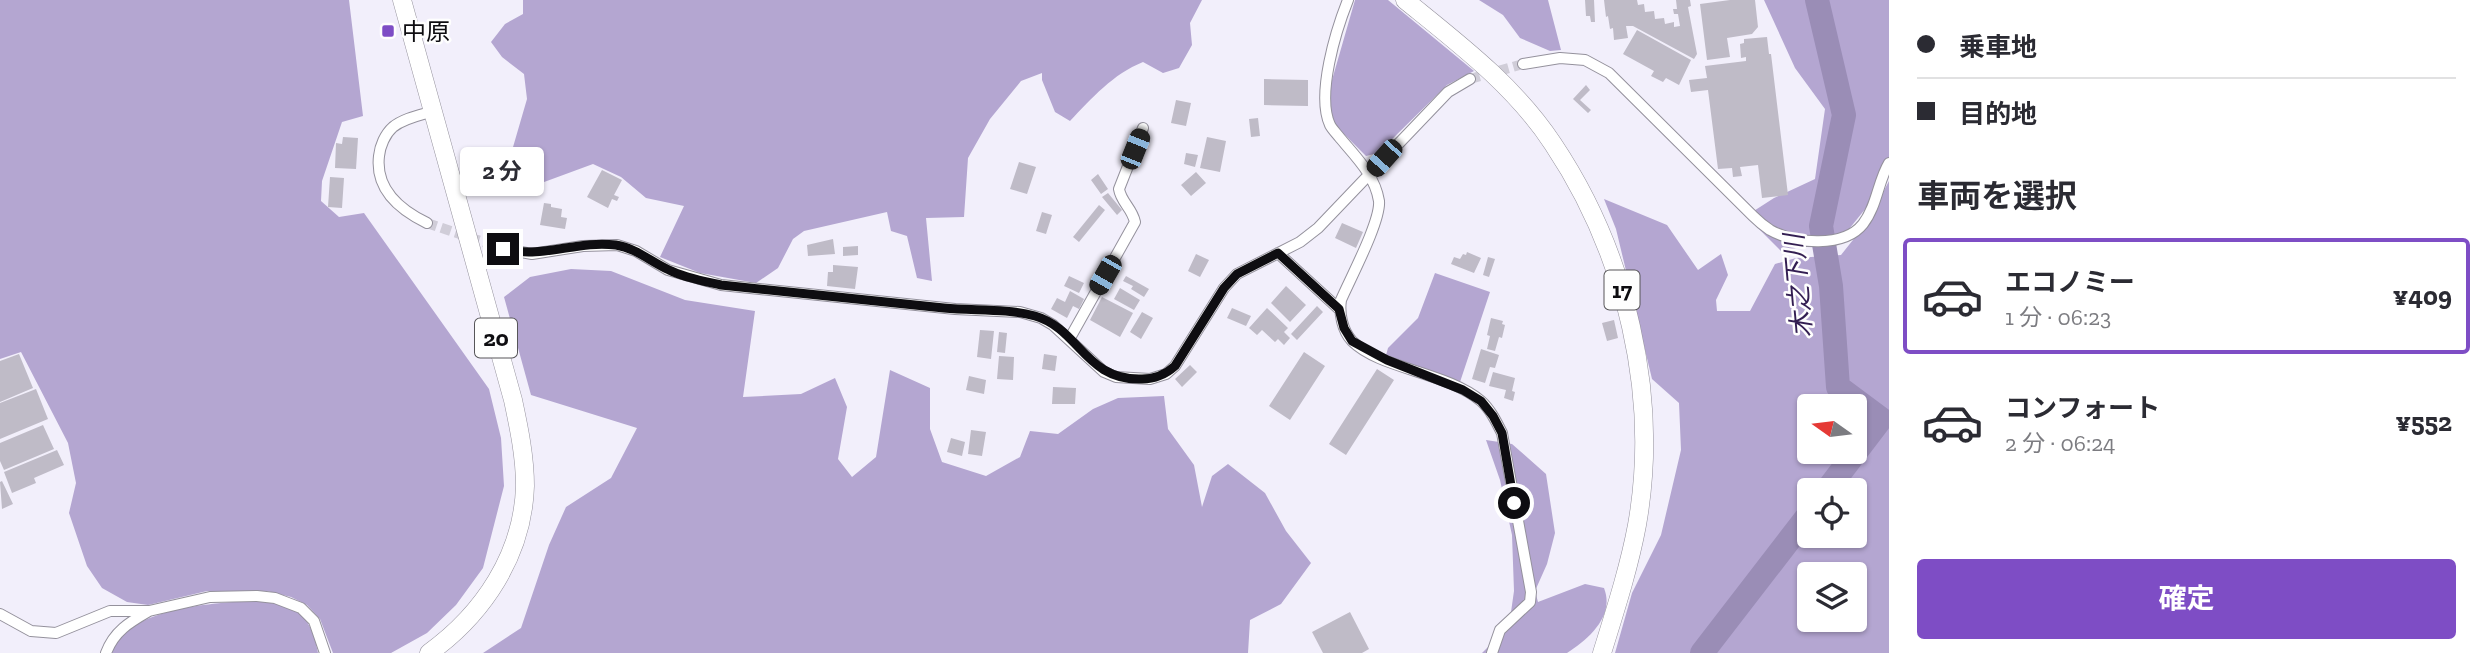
<!DOCTYPE html>
<html lang="ja">
<meta charset="utf-8">
<style>
body{margin:0;font-family:"Zilla Slab","Noto Sans JP",serif;background:#f7f7f7;color:#2b2b33;height:100vh;display:flex;flex-direction:column;font-size:26px;white-space:nowrap}
*{box-sizing:border-box;margin:0}
p{font-size:23px;color:#7c7c81}
.icon{flex:none;width:38px;height:38px;fill:none;stroke:currentColor;stroke-width:2;stroke-linecap:round;stroke-linejoin:round}
.map{position:relative;flex:1;overflow:hidden}
.sheet{display:flex;flex-direction:column;background:#fff;width:595px}
.sheet>*{flex:none}
.top-card{display:grid;align-content:center;height:154px;padding:0 28px;background:#fff}
.needle{width:46px;rotate:284deg}
.buttons{position:absolute;left:1797px;top:394px;display:grid;gap:14px}
.buttons a{display:grid;place-items:center;width:70px;height:70px;border-radius:7px;background:#fff;box-shadow:0 2px 5px #0004;font-size:35px}
.end{position:absolute;width:32px;height:32px;margin:-16px;border:9px solid #0e0d11;background:#fff;box-shadow:0 0 0 4px #fff}
.from{border-radius:50%}
.bubble{position:absolute;height:49px;border-radius:7px;background:#fff;box-shadow:0 2px 5px #0004;font-size:23px;font-weight:700;line-height:49px;text-align:center}
.car{position:absolute;width:21px;height:42px;margin:-21px -10px;border-radius:9px;box-shadow:0 0 5px 2px #0007;background:linear-gradient(#222 24%,#8ab4d8 0 40%,#222 0 76%,#8ab4d8 0 86%,#222 0)}
.top-card b{display:flex;align-items:center;gap:24px;height:66px;font-size:26px}
.top-card b+b{border-top:2px solid #e1e1e2}
.top-card i{width:18px;height:18px;background:#2b2b33}
ul{padding:0;list-style:none}
li{display:flex;align-items:center;gap:21px;height:116px;margin:0 14px 10px;padding:0 14px;border:4px solid transparent;border-radius:7px}
li div{flex:1}
li b{display:block;font-size:26px}
li em{font-style:normal;font-weight:700}
li.selected{border-color:#7e4dc5}
li>.icon{width:63px;height:63px;stroke-width:1.5}
h2{padding:0 28px;font-size:32px;line-height:84px}
.cta{display:flex;gap:14px;margin-top:auto;padding:14px 28px}
.cta a{flex:1;height:80px;border-radius:7px;background:#7e4dc5;color:#fff;font-size:28px;font-weight:700;line-height:80px;text-align:center}
main{display:flex;flex:1;min-height:0}
.map>svg:first-child{display:block}
.forest{fill:#b4a6d1;fill-rule:evenodd}
.lines{fill:none;stroke-linecap:round;stroke-linejoin:round}
.river{stroke:#9a8db6;stroke-width:24}
.building{fill:#bfbbc7}
.minor-tunnel{stroke:#d0cdd8;stroke-width:10;stroke-dasharray:10 5;stroke-linecap:butt}
.minor-casing{stroke:#94919c;stroke-width:12}
.primary-casing{stroke:#94919c;stroke-width:19}
.minor{stroke:#fff;stroke-width:10}
.primary{stroke:#fff;stroke-width:18}
.route{stroke:#0e0d11;stroke-width:9}
.poi-dot{fill:#7e4dc5;stroke:#fefefe;stroke-width:2.5}
.labels{text-anchor:middle;dominant-baseline:central;stroke-width:5;stroke-linejoin:round;paint-order:stroke}
.shield{fill:#fefefe;stroke:#565558;stroke-width:2}
.shield-label{font-size:23px;font-weight:bold;fill:#0e0d11}
.poi-label{font-size:24px;fill:#0e0d11;stroke:#fefefe;text-anchor:start}
.water-label{font-size:26px;font-style:italic;fill:#331e52;stroke:#fefefe}
</style>
<main>
<div class="map">
<svg width="1889" height="653" viewBox="0 0 1889 653">
<rect width="100%" height="100%" fill="#f2effb"/>
<path class="forest" d="M0,0h349l14,116 -21,6 -20,59 -1,20 18,16 25,-4 125,176 12,49 3,48 -21,82 -27,37 -29,28 -36,20h-58l-13,-34 -13,-14 -16,-8 -24,-6h-60l-59,14 -21,-3 -25,-14 -15,-22 -18,-53 7,-30 -8,-40 -47,-91 -21,7z
M523,0h679l-12,23 2,22 -13,23 -16,5 -20,-11c-30,12 -51,36 -73,59l-15,-9 -13,-32v-7l-21,8 -31,38 -22,39 -4,59 -38,1 6,63 -15,-3 -10,-42 -16,-5 -4,-19 -83,19 -11,8 -15,29 -22,15 -56,-10 -40,-16 24,-51 -38,-8 -25,-21 -28,-13 -57,21h-21l-9,-14 21,-72 -3,-25 -22,-17 -11,-15 14,-18 18,-10z
M1355,0h33l86,71 -27,14 -69,68 -12,3 -34,-34 -2,-35z
M1479,0h69l13,50 -11,1 -30,-13 -17,-23z
M1764,0h125v166l-23,42 -21,26 -19,8 -45,9 -35,-35 28,-18 41,-19 10,-70 -30,-41z
M1889,181v472h-274l17,-60 29,-58 20,-85 -2,-47 -27,-24 -36,-150 -12,-30 63,26 31,45 23,-16 7,21 -12,25 1,11h33l25,-47 21,-6 45,-3 27,-34zM1810,406h45v46h-45zM1810,490h45v46h-45zM1810,574h45v46h-45z
M571,269l40,2 74,29 70,11 -12,86 58,-3 34,-16 12,29 -9,52 14,18 24,-20 14,-87 40,18v41l12,33 44,14 34,-19 10,-26 28,3 35,-25 25,-11 46,-2 4,33 26,36 8,42 10,-31 16,-12 37,29 21,38 25,32 -30,41 -31,16 -2,33h-765l38,-25 28,-83 17,-38 45,-29 26,-50 -106,-33 -27,-98 26,-20z
M1435,273l55,19 -32,96 -73,-29 3,-11 30,-30z
M1486,440l26,4 34,30 9,59 -8,31 -12,27 3,11 47,-18 19,4c11,28 -15,51 -37,65h-85l27,-27 5,-35 -2,-56 -12,-55z
M249,601c43,3 61,8 69,52h-206c11,-44 100,-50 137,-52z"/>
<g class="lines">
<path class="river" d="M1817,0l27,115 -23,111 10,60 7,101 43,32 -54,71
M1702,653l108,-140"/>
</g>
<path class="building" d="M1585,0h9l1,22h-4l-1,-6h-4z
M1604,0h33l1,5 6,-1 1,8 9,-1 1,8 9,-1 1,6 9,-2v5l6,-1 -2,-12h-4l-1,-5h4l-1,-9h14l1,6 -3,1 9,47 -3,5 -61,-33h-7l2,12 -14,2 -1,-12 -3,1 -2,-13 -2,1z
M1730,0h25l3,27 -6,7 -25,4 3,19 -23,3 -7,-56z
M1637,30l54,30 -12,25 -13,-7 -3,4 -12,-6 3,-5 -31,-17z
M1767,37l2,17h2l17,141 -26,3 -4,-33 -18,2 2,9 -9,1 -1,-9 -14,1 -10,-79 -17,2 -2,-12 18,-2 -2,-12 41,-5v-4l-5,1 -1,-14 4,-1v-4z
M1264,79l44,1v26l-44,-1z
M1586,85l4,5 -10,10 11,10 -3,3 -15,-14z
M1176,100l15,3 -5,23 -15,-3z
M1258,118l2,18 -9,1 -2,-18z
M343,137l15,1 -2,31 -21,-1 1,-25 6,1z
M1207,137l19,4 -6,31 -20,-4z
M1186,153l12,2 -3,12 -11,-3z
M1019,162l17,5 -9,27 -17,-5z
M602,170l20,10 -8,15 5,2 -2,4 -5,-2 -4,9 -21,-11z
M1196,172l10,11 -15,13 -10,-11z
M1098,174l10,15 -7,5 -10,-14z
M330,177l14,1 -2,30 -14,-1z
M1108,193l14,17 -5,5 -15,-18z
M544,203l7,1v3l11,2 -1,8 6,1 -2,11 -25,-4z
M1099,205l6,5 -26,32 -6,-5z
M1042,212l10,3 -6,19 -10,-3z
M1342,223l21,9 -7,16 -21,-10z
M833,239l2,15 -27,2 -1,-11z
M858,246v9l-15,1v-9z
M1467,252l14,6 -7,15 -23,-9 3,-7 6,2 3,-5 3,1z
M1196,254l13,6 -9,17 -12,-6z
M1488,257l7,2 -6,18 -6,-2z
M833,265l25,2 -3,22 -28,-3 1,-14h5z
M1069,276l15,7 -5,10 -15,-7z
M1126,276l23,13 -5,8 -13,-8 2,-3 -10,-5z
M1286,286l20,19 -16,17 -19,-19z
M1120,288l20,12 -6,10 -20,-11z
M1070,291l14,8 -5,10 -6,-3 -6,12 -16,-9 6,-11 8,4z
M1102,297l31,16 -13,24 -30,-17z
M1317,306l6,6 -26,28 -6,-6z
M1232,308l19,8 -5,10 -19,-8z
M1267,308l21,20 -4,4 6,6 -6,7 -6,-6 -3,3 -13,-12 -5,5 -8,-7z
M1142,312l11,6 -12,21 -11,-7z
M1491,318l12,3 -1,3 3,1 -3,13 -3,-1 -4,14 -8,-2 3,-13 -3,-1z
M1614,320l4,18 -11,3 -5,-18z
M980,330l14,1 -3,28 -14,-2z
M999,332l8,1 -2,20 -8,-1z
M1481,349l18,6 -4,13 -5,-1 -5,16 -13,-4z
M1304,352l21,14 -35,54 -21,-14z
M19,354l14,34 -33,14v-41z
M1044,354l13,2 -2,15 -13,-2z
M999,356l15,1 -1,23 -16,-1z
M1190,365l7,7 -15,15 -7,-8z
M1377,369l17,11 -48,75 -17,-11z
M1493,372l22,6 -3,13 3,1 -2,9 -9,-3 2,-8 -17,-4z
M969,376l17,4 -2,14 -18,-4z
M1053,387l23,1 -1,16h-23z
M36,389l12,30 -48,20v-36z
M43,425l11,24 -50,21 -4,-9v-18z
M971,430l15,2 -4,24 -14,-2z
M951,438l14,4 -3,14 -15,-4z
M57,450l7,15 -30,13 2,5 -24,10 -8,-21z
M2,481l11,23 -11,5 -2,-27z
M1350,612l19,37 -7,4h-39l-11,-21z"/>
<g class="lines">
<path class="minor-tunnel" d="M1470,79l53,-15
M427,223l77,26"/>
<defs>
<path id="minor" d="M1348,0c-12,30 -32,95 -18,125 2,4 7,9 10,13 15,18 35,37 39,63 2,20 -29,78 -38,99 -2,13 1,30 11,41 28,28 95,31 129,60 9,8 15,20 21,32l29,159 -1,10 -30,28 -8,23
M1523,64l37,-6 25,2 24,13 144,143c5,5 11,10 17,14 25,14 74,18 93,-6 14,-18 15,-43 26,-61
M427,223c-27,-13 -52,-33 -48,-67 1,-10 6,-22 14,-29 11,-9 28,-12 41,-16
M504,249l28,5 51,-8 34,-1 19,6 32,19 53,15 234,24 65,3 21,6 12,7 51,47 12,5 34,2 16,-5 9,-8 49,-78 13,-14 63,-32 18,-14 130,-136 22,-13
M1278,253l61,56
M1070,338l65,-116c-3,-14 -14,-20 -16,-33l24,-61
M0,614l31,17 25,2 54,-22h39l61,-14 47,-1 18,2 26,10 13,13 11,32
M106,653c8,-22 24,-31 43,-42"/>
<path id="primary" d="M402,0l111,400c6,28 12,57 12,86 -2,69 -42,128 -96,167
M1405,0c53,43 110,86 148,144 73,109 107,251 84,381 -8,43 -22,86 -35,128"/>
</defs>
<use href="#minor" class="minor-casing"/>
<use href="#primary" class="primary-casing"/>
<use href="#minor" class="minor"/>
<use href="#primary" class="primary"/>
</g>
<g class="lines">
<path class="route" d="M503,249c42,10 73,-9 113,-4 20,3 35,17 53,25 16,8 34,11 52,15 74,8 149,15 223,23 31,3 61,0 91,8 45,13 50,65 107,63 13,0 23,-4 33,-13l49,-78 13,-14 41,-21 61,56 5,19 8,13 35,19 76,30 18,11 12,15 9,17 12,70"/>
</g>
<rect class="poi-dot" x="381" y="24" width="14" height="14" rx="3.5"/>
<g class="labels">
<g class="shield">
<rect x="1604.5" y="270.5" width="35" height="39" rx="5"/>
<rect x="475" y="318.5" width="42" height="39" rx="5"/>
</g>
<g class="shield-label">
<text x="1622" y="290">17</text>
<text x="496" y="338">20</text>
</g>
<g class="poi-label">
<text x="402" y="31">中原</text>
</g>
<g class="water-label">
<text transform="translate(1798 286) rotate(-95)">木之下川</text>
</g>
</g>
</svg>
<div class="buttons">
<a><svg class="needle" viewBox="-14 -14 28 28"><path d="M0-13l5 13h-10z" fill="#e53935"/><path d="M0 13l5-13h-10z" fill="#7c7c81"/></svg></a>
<a><svg class="icon" aria-label="locate" viewBox="0 0 24 24"><circle cx="12" cy="12" r="6"/><path d="M12 2v4M12 18v4M2 12h4M18 12h4"/></svg></a>
<a><svg class="icon" aria-label="layers" viewBox="0 0 24 24"><path d="M12 4l9 5-9 5-9-5zM3 14l9 5 9-5"/></svg></a>
</div>
<i class="end from" style="left:1514px;top:503px"></i>
<i class="end" style="left:503px;top:249px"></i>
<div class="bubble" style="left:460px;top:147px;width:84px">2 分</div>
<i class="car" style="left:1135px;top:149px;rotate:22deg"></i>
<i class="car" style="left:1384px;top:158px;rotate:222deg"></i>
<i class="car" style="left:1105px;top:275px;rotate:210deg"></i>
</div>
<section class="sheet">
<div class="top-card">
<b><i class="from"></i>乗車地</b>
<b><i></i>目的地</b>
</div>
<h2>車両を選択</h2>
<ul>
<li class="selected"><svg class="icon" aria-label="car" viewBox="0 0 24 24"><path d="M5 17H2v-5l4-1 3-4h7l3 4 3 1v5h-3M9 17h6M6 11h13"/><circle cx="7" cy="17" r="2"/><circle cx="17" cy="17" r="2"/></svg><div><b>エコノミー</b><p>1 分 · 06:23</p></div><em>¥409</em></li>
<li><svg class="icon" aria-label="car" viewBox="0 0 24 24"><path d="M5 17H2v-5l4-1 3-4h7l3 4 3 1v5h-3M9 17h6M6 11h13"/><circle cx="7" cy="17" r="2"/><circle cx="17" cy="17" r="2"/></svg><div><b>コンフォート</b><p>2 分 · 06:24</p></div><em>¥552</em></li>
</ul>
<div class="cta"><a>確定</a></div>
</section>
</main>
